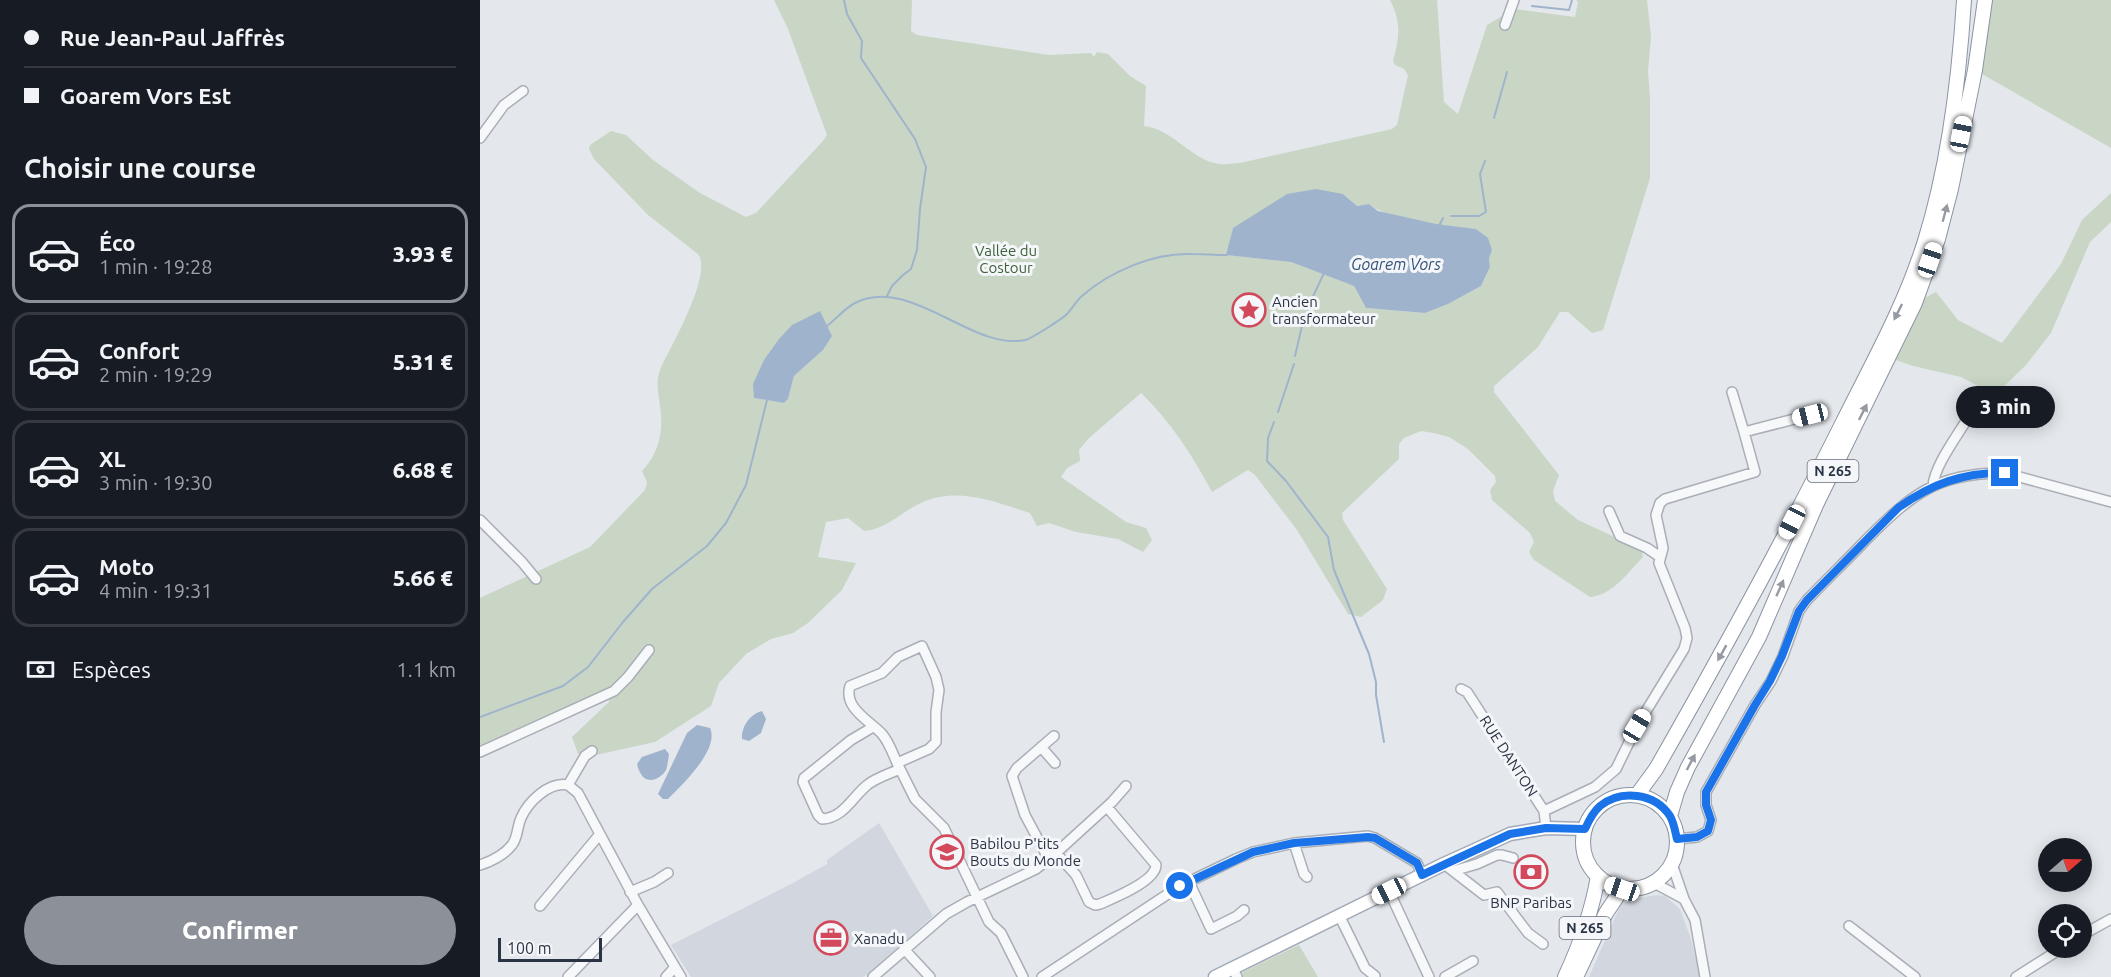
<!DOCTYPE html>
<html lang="fr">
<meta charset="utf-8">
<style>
body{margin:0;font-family:Ubuntu,sans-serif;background:#20242c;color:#f1f3f6;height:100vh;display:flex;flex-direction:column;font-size:22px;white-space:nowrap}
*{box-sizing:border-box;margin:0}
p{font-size:20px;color:#9ea1a6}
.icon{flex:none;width:33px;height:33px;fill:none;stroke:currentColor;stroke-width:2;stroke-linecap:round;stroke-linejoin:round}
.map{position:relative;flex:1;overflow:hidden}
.sheet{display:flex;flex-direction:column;background:#171b24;width:480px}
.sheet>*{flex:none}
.banner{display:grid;align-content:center;height:132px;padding:0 24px;background:#171b24}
.needle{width:39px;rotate:70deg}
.buttons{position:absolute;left:1558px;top:838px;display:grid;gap:12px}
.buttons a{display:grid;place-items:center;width:54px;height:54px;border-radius:50%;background:#171b24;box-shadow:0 3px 15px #0003;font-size:30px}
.scale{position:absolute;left:18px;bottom:15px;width:104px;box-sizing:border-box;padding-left:6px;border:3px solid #2b3445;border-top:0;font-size:16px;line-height:21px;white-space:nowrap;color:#2b3445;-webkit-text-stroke:4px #f4f6f9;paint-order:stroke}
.end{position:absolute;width:27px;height:27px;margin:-14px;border:8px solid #1a73e8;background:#fff;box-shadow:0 0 0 3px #fff}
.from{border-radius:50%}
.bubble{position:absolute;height:42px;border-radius:21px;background:#171b24;box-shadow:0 3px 15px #0003;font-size:20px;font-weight:800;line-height:42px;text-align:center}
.car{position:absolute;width:18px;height:36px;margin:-18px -9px;border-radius:8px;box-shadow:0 0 4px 2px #0007;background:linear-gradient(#fff 24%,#345 0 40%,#fff 0 76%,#345 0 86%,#fff 0)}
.banner b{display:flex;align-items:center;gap:21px;height:57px;font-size:22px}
.banner b+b{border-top:2px solid #363941}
.banner i{width:15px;height:15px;background:#f1f3f6}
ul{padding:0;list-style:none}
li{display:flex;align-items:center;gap:18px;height:99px;margin:0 12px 9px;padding:0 12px;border:3px solid #363941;border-radius:18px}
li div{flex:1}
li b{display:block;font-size:22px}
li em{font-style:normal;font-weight:800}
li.selected{border-color:#8c9099}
li>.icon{width:54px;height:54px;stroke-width:1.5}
h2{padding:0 24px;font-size:27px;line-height:72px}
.pay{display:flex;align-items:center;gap:15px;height:66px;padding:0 24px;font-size:22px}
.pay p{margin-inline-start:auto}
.cta{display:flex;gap:12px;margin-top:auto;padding:12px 24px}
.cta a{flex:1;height:69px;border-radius:36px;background:#8c9099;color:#fff;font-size:24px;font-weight:800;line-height:69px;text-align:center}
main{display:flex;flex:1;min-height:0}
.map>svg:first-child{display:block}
.built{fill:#d2d6de}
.green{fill:#c9d6c5;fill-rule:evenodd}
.water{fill:#9fb4cc}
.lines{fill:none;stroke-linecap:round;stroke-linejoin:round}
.stream{stroke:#9fb4cc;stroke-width:2}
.minor-casing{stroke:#a9aeb7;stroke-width:12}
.major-casing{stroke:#a3abb8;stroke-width:15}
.highway-casing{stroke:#8b94a3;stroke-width:16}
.minor{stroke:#f7f8fa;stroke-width:9}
.major{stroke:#fff;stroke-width:12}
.highway{stroke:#fff;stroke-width:14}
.oneway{fill:#959aa2}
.route{stroke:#1a73e8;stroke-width:8}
.labels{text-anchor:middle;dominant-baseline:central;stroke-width:6;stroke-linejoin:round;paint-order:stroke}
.shield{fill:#f4f6f9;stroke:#676e7b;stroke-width:1.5}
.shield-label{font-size:14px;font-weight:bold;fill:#2b3445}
.park-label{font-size:15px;fill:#3f6138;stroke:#f4f6f9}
.poi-label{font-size:15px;fill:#2b3445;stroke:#f4f6f9;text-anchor:start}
.street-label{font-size:15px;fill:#2b3445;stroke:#f4f6f9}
.water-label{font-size:16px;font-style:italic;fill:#34527a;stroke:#f4f6f9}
</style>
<main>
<section class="sheet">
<div class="banner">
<b><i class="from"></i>Rue Jean-Paul Jaffrès</b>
<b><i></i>Goarem Vors Est</b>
</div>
<h2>Choisir une course</h2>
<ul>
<li class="selected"><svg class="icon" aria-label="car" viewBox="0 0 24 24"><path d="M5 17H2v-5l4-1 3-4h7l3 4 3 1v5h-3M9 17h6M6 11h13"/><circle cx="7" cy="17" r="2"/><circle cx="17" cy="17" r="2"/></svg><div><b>Éco</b><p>1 min · 19:28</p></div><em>3.93 €</em></li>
<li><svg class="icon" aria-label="car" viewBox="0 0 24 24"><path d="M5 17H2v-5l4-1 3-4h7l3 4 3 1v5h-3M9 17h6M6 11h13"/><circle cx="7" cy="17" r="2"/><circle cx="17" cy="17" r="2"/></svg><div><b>Confort</b><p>2 min · 19:29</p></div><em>5.31 €</em></li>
<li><svg class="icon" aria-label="car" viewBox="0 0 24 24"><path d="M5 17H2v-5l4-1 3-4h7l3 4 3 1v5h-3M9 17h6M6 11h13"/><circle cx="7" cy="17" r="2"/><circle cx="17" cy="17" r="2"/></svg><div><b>XL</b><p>3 min · 19:30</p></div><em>6.68 €</em></li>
<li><svg class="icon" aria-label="car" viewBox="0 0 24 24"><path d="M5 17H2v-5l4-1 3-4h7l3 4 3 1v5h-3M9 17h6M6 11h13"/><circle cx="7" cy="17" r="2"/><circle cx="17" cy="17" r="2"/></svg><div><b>Moto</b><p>4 min · 19:31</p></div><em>5.66 €</em></li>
</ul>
<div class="pay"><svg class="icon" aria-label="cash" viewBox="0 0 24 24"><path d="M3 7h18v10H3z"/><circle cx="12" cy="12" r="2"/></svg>Espèces<p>1.1 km</p></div>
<div class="cta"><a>Confirmer</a></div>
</section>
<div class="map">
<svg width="1631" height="977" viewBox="0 0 1631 977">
<rect width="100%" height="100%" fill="#e4e7ec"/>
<path class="built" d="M399,823l54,93 -64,58 -6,3h-172l-20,-32 120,-61 36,-20v-4z
M1177,895l8,1 15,13 11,30 9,38h-111l32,-73 18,-6z"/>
<path class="green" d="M294,0h138l-1,31 6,4 132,20 42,-2 3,4 3,-5 11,2 22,22 16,10 -2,40c29,3 48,35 76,38 6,1 13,-1 20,-1l152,-34 5,-4 11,-50 -4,-6 -9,-4 -2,-5c7,-22 8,-39 -3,-60h47l7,102 14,12 29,-89 27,-16 61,8 3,-15 -2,-2h71l4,36 -3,35 2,27v80l-47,152 -11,3 -24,-21h-8l-22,35 -44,39v6l65,83 -6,16 2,10 23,19 60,28 4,4 1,5c-16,16 -30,38 -53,40l-56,-37 -5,-8 5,-10 -4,-9 -38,-33 -2,-10 6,-8 -1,-6 -27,-27 -19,-12 -15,-4 -13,-2 -17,7 -5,6v15l-57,54 1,7 44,69 -4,11 -22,17 -13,-3 -51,-84 -42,-55 -7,-5 -36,22c-20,-37 -41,-70 -71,-99l-53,46 -9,11 1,11 -13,7 -6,9 65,45 20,6 6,12 -9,12 -25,-13 -42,-7 -27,-9 -12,3 -7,-13c-35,-11 -73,-27 -109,-10 -20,9 -34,26 -57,28l-16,-13 -22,4 -8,35 38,6 -14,27 -34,33 -15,10 -22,6 -25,15 -27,29 -8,23 -56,36 -59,13 -18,-1 -6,-17 37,-35 1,-11 -123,55 -2,-2 -5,2v-148l110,-51 55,-57 2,-8 -5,-11c17,-18 22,-40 18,-65 -2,-15 -5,-27 2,-41 10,-20 51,-92 36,-111l-50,-39 -54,-56 -5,-10 1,-4 21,-14 15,4 27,25 47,33 46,24 10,-4 67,-72 4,-6 -39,-106zM863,194l14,12 12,-2c20,17 79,22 107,25l16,21 -3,9 1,8 -9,19 -33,18 -23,9 -59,-5 -12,-22 -63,-24 -64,-7 6,-27zM343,350l-29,26 -6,23 -4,4 -30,-5z
M1505,0h126v148l-136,-78z
M1631,193v29l-21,20 -39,91 -25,32 -31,30 -34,-18 -48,-11 -23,-8 25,-55 21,-11 22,28 44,23 59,-79 21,-44z
M819,945l19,32h-75v-5z"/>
<path class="water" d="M836,189l27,5 14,12 12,-2 9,7 58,13 40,5 12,9 4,12 -3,9 1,8 -9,19 -33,18 -23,9 -59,-5 -12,-22 -63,-24 -65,-7 7,-27 54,-34z
M340,311l12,25 -9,14 -29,26 -6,23 -4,4 -30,-5 -1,-14 11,-24 15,-21 13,-14z
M282,711l4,8 -5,14 -12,8 -7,-2c-1,-12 8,-25 20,-28z
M217,725l13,3c10,21 -28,57 -42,71h-5l-5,-5 29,-61z
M185,749l4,5c-1,5 -1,11 -3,16 -5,9 -19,15 -25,4 -2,-3 -3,-6 -4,-10l5,-7z"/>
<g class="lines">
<path class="stream" d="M364,0l3,14 15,27 -1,17 54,81 11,28 -6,42 -3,41 -6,19 -8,6 -11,11 -5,10
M1052,6l37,4 3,-10
M1014,118l13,-46
M971,216h28l7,-4 -6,-38 5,-13
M959,226l4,-8
M827,318l2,-13 15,-32
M347,326c9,-7 18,-18 28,-23 56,-28 116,48 170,37 6,-1 37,-21 42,-26 6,-6 9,-13 15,-18 27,-24 71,-43 108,-42 12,0 25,1 37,1
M815,356l7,-30
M798,412l16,-48
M794,422l-6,16 -1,23 19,20 42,56 6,33 35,84 7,28v13l8,47
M0,717l83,-31 25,-19 35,-45 29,-33 55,-43 19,-23 20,-38 21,-85"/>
<defs>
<path id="minor" d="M1025,25l9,-25
M0,138l24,-33 19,-14
M1252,392l12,40
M1453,486c1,-20 25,-51 36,-70
M1129,511l11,25 27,12 13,9
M0,520l42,42 14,17
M981,689l6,3 77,119 2,17
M393,727l-22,13 -47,38 -1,4 15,33 4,4c21,-1 30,-21 44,-33 9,-8 23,-12 34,-17
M561,747l14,16
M112,751l-7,5 -17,29 10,8 60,112 43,72
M0,752l134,-61 14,-14 21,-27
M417,763c-4,-9 -8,-21 -15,-29 -12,-13 -39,-26 -32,-48l32,-13 16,-16 24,-11 14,31 3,13 -3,22v30l-7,7 -32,14 18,36 29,29 45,94 12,11 22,44
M1064,811l51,-24 21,-18 21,-43 47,-77 3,-11 -2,-10 -26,-65 4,-15 -7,-33 4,-12 5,-4 90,-27 -11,-40 66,-17
M1197,839l20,-2 11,-6 3,-11 -5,-15v-13l49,-87 16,-24 12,-25 16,-45 8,-11c19,-20 39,-39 58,-59 46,-46 72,-69 140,-68l106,29
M814,843l10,31 3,3
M576,853l20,22 13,27 6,3 5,-1c14,-6 56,-23 56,-39l-49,-58
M568,858l-23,-43 -13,-39 5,-8 37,-32
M964,864l40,31 13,-3 31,41 15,11
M1192,864l12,35 11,21 10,57
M0,865c12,-4 24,-10 32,-20 6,-8 5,-18 9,-27 7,-16 28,-37 47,-33
M973,871l24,-7 20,-9h5l11,3
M709,882l22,47 26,-13 7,-6
M1174,883l30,16
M909,891l40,86
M150,892l24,-10 14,-9
M60,906l60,-72
M859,915l26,53 10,8
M1369,926l66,51
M1602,935l29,-16
M424,949l26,28
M753,968l4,9
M88,977l70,-72
M186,977l9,-10
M393,977l73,-63 21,-12 69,-33 20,-16 56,-51 14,-16
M562,977l138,-91 56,-27 17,-7 41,-9 74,-7 7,2 42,25 5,12
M965,977l28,-16
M1536,977l46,-29"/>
<path id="major" d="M735,977l229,-113 66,-30 36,-6 39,1"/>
<path id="highway" d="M1157,795l19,-26c65,-114 128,-229 187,-347 30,-60 62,-117 82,-181 24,-77 34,-160 39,-241
M1103 842a47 47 0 1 1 94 0a47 47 0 1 1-94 0Z
M1190,816l7,-24 11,-25 71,-130 57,-132 99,-202 23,-64 13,-50 24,-119 10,-70
M1085,977c15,-32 27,-66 33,-101
M1096,977l30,-64 16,-24"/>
</defs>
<use href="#minor" class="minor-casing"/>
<use href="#major" class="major-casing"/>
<use href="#highway" class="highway-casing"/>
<use href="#minor" class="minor"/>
<use href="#major" class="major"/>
<use href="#highway" class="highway"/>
</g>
<defs><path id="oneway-solid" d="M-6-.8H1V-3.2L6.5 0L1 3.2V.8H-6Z" transform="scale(1.5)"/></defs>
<g class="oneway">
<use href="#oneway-solid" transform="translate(1465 213) rotate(-75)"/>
<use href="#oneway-solid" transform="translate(1418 312) rotate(117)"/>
<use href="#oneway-solid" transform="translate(1383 412) rotate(-63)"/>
<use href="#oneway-solid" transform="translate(1300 588) rotate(-66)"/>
<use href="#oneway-solid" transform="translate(1242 653) rotate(119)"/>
<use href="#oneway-solid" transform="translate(1211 762) rotate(-62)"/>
</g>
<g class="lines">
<path class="route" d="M700,886l73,-34 41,-9 74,-6 7,1 42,25 5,12 88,-41 36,-6 39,1c4,-9 8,-17 15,-23 21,-17 55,-13 70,10 4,7 5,15 7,23l20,-2 11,-6 3,-11 -5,-15v-13l49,-87 15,-24 12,-25 17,-45 8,-11 91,-92c33,-24 66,-36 107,-35"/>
</g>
<defs>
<symbol id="sight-ring" viewBox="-11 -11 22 22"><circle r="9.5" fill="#f4f6f9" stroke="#d1495b" stroke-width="1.5"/><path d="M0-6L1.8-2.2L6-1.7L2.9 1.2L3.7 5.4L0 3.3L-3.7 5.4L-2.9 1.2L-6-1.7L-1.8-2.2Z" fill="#d1495b"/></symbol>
<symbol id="school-ring" viewBox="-11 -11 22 22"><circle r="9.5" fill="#f4f6f9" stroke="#d1495b" stroke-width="1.5"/><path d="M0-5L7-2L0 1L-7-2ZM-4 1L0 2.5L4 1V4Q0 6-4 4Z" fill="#d1495b"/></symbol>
<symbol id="bank-ring" viewBox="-11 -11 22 22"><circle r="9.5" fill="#f4f6f9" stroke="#d1495b" stroke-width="1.5"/><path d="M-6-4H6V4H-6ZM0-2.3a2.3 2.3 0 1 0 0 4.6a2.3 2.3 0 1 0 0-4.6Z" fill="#d1495b"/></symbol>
<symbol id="office-ring" viewBox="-11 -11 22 22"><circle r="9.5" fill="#f4f6f9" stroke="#d1495b" stroke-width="1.5"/><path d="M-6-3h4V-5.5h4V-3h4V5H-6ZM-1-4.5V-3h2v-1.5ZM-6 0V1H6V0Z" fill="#d1495b"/></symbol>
</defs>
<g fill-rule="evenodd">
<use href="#sight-ring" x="750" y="291" width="38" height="38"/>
<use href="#school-ring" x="448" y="833" width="38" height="38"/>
<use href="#bank-ring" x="1032" y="853" width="38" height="38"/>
<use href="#office-ring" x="332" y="919" width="38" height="38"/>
</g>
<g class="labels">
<g class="shield">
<rect x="1327.5" y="460" width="51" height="22" rx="4.5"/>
<rect x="1079.5" y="917" width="51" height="22" rx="4.5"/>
</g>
<g class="shield-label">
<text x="1353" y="471">N 265</text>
<text x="1105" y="928">N 265</text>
</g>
<g class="park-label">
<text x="526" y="250">Vallée du<tspan x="526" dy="17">Costour</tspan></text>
</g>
<g class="poi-label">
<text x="792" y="301">Ancien<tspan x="792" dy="17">transformateur</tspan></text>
<text x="490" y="843">Babilou P'tits<tspan x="490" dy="17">Bouts du Monde</tspan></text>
<text x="1051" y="902" text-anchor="middle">BNP Paribas</text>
<text x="374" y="938">Xanadu</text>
</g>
<g class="street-label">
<text transform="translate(1029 756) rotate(57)">RUE DANTON</text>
</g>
<g class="water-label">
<text x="916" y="264">Goarem Vors</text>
</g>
</g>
</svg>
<div class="buttons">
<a><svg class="needle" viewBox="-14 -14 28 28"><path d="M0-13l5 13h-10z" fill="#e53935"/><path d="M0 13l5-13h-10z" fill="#9ea1a6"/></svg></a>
<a><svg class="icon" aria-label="locate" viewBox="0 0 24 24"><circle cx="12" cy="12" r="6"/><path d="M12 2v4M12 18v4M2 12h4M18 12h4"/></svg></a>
</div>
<div class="scale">100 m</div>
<i class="end from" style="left:700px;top:886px"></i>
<i class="end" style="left:1525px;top:473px"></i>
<div class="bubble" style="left:1476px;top:386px;width:99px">3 min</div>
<i class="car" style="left:1481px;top:134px;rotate:11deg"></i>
<i class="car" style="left:1450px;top:260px;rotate:19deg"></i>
<i class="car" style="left:1330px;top:415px;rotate:256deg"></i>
<i class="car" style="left:1312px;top:522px;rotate:207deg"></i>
<i class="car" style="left:1157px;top:726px;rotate:31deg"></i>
<i class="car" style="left:1142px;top:889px;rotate:289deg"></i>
<i class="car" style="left:909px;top:891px;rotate:244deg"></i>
</div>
</main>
